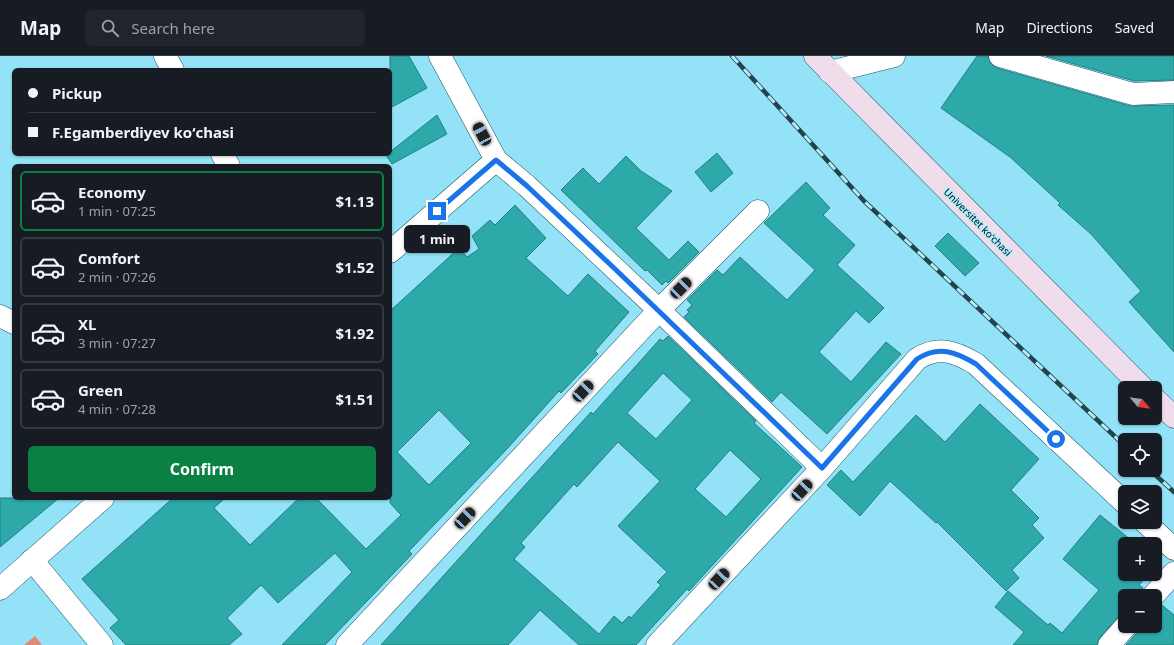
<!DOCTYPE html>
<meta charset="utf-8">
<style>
body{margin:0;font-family:"Noto Sans",sans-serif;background:#20242c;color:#f1f3f6;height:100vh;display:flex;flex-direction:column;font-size:15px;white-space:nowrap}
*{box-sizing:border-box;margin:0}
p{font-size:13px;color:#9ea1a6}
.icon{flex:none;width:22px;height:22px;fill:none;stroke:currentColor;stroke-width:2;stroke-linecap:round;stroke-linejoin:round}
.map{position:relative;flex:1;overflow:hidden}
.side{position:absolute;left:12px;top:108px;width:380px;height:336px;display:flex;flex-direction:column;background:#171b24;border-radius:6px;box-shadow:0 1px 3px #0004}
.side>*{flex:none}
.guide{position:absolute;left:12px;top:12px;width:380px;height:88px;border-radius:6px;box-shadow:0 1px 3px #0004;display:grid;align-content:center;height:88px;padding:0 16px;background:#171b24}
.needle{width:26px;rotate:119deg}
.controls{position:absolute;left:1118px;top:325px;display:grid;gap:8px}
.controls a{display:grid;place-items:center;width:44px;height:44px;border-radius:6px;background:#171b24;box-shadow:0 1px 3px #0004;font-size:20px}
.end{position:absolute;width:18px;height:18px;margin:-9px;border:5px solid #1a73e8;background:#fff;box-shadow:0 0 0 2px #fff}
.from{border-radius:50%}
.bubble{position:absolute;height:28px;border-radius:6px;background:#171b24;box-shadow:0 1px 3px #0004;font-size:13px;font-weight:700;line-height:28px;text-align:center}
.car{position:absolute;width:12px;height:24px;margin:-12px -6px;border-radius:5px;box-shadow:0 0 3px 1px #0007;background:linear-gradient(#222 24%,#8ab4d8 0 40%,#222 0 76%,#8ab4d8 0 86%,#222 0)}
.guide b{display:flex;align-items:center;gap:14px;height:38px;font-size:15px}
.guide b+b{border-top:1px solid #363941}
.guide i{width:10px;height:10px;background:#f1f3f6}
ul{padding:7px 0 0;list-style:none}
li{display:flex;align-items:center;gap:12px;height:60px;margin:0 8px 6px;padding:0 8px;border:2px solid #363941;border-radius:6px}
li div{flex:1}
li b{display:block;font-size:15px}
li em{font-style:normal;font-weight:700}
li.active{border-color:#0b8043}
li>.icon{width:36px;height:36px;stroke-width:1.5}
.primary-button{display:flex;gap:8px;margin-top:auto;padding:8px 16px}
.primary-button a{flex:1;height:46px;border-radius:6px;background:#0b8043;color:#fff;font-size:16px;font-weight:700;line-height:46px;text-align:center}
header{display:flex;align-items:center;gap:24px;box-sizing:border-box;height:56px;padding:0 20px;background:#171b24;border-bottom:1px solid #363941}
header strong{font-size:19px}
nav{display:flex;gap:22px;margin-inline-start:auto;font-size:14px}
.search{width:280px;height:36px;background:#20242c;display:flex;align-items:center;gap:10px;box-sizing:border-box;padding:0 14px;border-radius:6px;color:#9ea1a6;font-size:15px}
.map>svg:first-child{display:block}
.green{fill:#de8c77}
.building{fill:#2da9aa;stroke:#258081;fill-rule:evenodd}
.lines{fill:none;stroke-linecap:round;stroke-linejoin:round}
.minor-casing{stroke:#1e5764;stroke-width:23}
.secondary-casing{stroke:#1e5764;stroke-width:23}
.minor{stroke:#fff;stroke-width:22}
.secondary{stroke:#f0ddeb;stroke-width:22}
.rail-casing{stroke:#23434d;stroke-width:4.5}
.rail{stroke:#b2ecfb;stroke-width:3;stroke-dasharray:9;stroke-linecap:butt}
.route{stroke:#1a73e8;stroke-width:5}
.labels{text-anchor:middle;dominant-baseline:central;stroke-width:3;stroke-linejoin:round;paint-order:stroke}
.street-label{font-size:10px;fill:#001218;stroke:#b2ecfb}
</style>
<header>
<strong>Map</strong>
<div class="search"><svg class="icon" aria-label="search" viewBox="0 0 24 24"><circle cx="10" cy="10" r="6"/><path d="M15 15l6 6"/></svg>Search here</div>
<nav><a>Map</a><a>Directions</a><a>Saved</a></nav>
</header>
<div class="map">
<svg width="1174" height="589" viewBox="0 0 1174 589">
<rect width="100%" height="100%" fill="#93e2f7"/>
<path class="green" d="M35,580l7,9h-18z"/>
<path class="building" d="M390,0h19l18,32 -37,20z
M977,0h11l3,8 6,4 133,38 44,-1v247l-45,-50 12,-11 -50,-57 -33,-29 2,-2 -50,-46 -69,-49z
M1046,0h128v24l-40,1z
M437,59l10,19 -55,30 -6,-9 4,-1v-2z
M717,97l16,20 -22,19 -16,-20z
M626,100l15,15 31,20 -36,37 33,32 19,-19 11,11 -31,31 -2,-2 -4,4 -15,-15 -2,1 -84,-81 22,-22 16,16z
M806,126l24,26 -7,7 32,30 -18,20 47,43 -15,15 -13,-12 -37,41 32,30 35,-40 15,12 -74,80 -46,-42 -9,10 -88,-85 5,-5 -2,-2 5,-5 -5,-5 30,-30 6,5 17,-18 47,43 28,-30 -51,-47z
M515,149l31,33 -20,20 42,38 20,-22 41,38 -34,39 3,3 -37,39 -2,-2 -53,59 -97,101 3,3 -87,91h-43l70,-73 -17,-19 -57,50 -17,-18 -34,33 15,16 -13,11h-103l-16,-17 9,-8 -37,-41 91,-81h52l-11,10 36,37 49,-47h17l50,51 35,-34 -11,-12v-192l69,-63 8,9 12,-8 -7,-13 18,-16 5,5zM439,354l32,33 -42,42 -32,-33z
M948,177l31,30 -14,13 -30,-30z
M668,280l88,85 -2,2 48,44 -113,124 -2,-2 -51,56h-57l-39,-35 -32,35h-127l210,-233 2,2 67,-75 3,2zM663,317l29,27 -36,39 -29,-26zM618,386l42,39 -42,45 49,46 -10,10 4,3 -30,33 -2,-2 -7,7 -8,-7 -15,18 -85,-75 11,-12 -4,-4 53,-59 3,3zM730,394l31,29 -35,38 -31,-28z
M980,348l59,55 -28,31 28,28 -7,7 12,13 -32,32 7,8 -13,13 -69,-69 -1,1 -46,-42 -30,35 -33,-31 14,-15 12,12 63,-67 29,27z
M0,442h59l-59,49z
M1100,459l36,29h-11v30h24l-10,11 4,3 -2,8h-16v18l-8,4 -17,19 -3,8h-84l11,-13 -29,-25 13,-16 40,34 2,-2 12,10 37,-43 -36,-31z
M1162,549l12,10v30h-48l10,-11 2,-8h17v-18z"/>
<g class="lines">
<defs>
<path id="minor" d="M165,0l8,14
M440,0l56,104 31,26 132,124 163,158 -165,177
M1000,0l133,38 41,-2
M830,16l64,-16
M222,98l7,12
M390,196l106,-92
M0,260l14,7
M822,412l95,-109c22,-14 39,-7 59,5l149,139
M1145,466l29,27
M32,504l70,85
M0,533l103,-91
M1153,540l21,-23
M347,589l312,-335 99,-99
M1109,589l17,-19"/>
<path id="secondary" d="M815,0l328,332
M1155,343l19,18"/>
</defs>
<use href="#minor" class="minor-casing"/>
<use href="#secondary" class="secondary-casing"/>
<use href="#minor" class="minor"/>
<use href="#secondary" class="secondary"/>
<defs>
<path id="rail" d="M732,0l132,145 261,245
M1150,414l24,22"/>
</defs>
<use href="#rail" class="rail-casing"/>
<use href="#rail" class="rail"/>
</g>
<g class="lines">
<path class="route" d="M437,155l59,-51 31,26 88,83 207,199 95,-109c22,-14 39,-7 59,5l80,75"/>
</g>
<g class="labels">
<g class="street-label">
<text transform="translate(978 166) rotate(45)">Universitet kо‘chasi</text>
</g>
</g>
</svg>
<div class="controls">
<a><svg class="needle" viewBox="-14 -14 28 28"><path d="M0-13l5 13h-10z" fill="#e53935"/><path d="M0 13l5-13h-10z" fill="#9ea1a6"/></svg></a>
<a><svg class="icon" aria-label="locate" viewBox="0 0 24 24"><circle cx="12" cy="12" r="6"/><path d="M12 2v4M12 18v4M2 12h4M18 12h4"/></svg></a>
<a><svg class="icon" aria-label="layers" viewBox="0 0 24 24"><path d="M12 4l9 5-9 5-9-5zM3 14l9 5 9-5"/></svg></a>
<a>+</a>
<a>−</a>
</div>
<i class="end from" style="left:1056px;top:383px"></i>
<i class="end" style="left:437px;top:155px"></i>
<div class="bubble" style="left:404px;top:169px;width:66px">1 min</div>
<i class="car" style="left:482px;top:78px;rotate:332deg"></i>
<i class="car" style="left:681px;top:232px;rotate:45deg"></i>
<i class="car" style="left:583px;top:335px;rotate:43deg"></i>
<i class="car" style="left:802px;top:434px;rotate:43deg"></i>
<i class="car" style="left:465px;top:462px;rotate:43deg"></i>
<i class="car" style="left:719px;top:523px;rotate:43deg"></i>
<div class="guide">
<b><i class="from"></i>Pickup</b>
<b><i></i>F.Egamberdiyev kо‘chasi</b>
</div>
<section class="side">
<ul>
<li class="active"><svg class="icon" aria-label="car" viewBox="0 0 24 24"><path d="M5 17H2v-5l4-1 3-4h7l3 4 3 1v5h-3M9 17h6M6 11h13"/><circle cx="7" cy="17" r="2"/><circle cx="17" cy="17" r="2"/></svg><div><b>Economy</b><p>1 min · 07:25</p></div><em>$1.13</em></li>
<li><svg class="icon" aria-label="car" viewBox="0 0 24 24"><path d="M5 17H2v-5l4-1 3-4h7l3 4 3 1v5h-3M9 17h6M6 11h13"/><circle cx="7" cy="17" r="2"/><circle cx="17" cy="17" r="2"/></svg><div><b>Comfort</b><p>2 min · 07:26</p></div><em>$1.52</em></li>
<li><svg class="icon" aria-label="car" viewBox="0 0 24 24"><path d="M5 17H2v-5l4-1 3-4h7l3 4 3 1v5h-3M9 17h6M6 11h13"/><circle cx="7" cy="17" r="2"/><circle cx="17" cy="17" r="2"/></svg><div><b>XL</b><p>3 min · 07:27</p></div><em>$1.92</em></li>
<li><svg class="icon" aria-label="car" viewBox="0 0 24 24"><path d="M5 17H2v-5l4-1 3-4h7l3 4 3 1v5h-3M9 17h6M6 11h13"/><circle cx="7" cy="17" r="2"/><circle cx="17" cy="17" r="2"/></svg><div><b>Green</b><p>4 min · 07:28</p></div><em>$1.51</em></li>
</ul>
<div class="primary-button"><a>Confirm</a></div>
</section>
</div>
